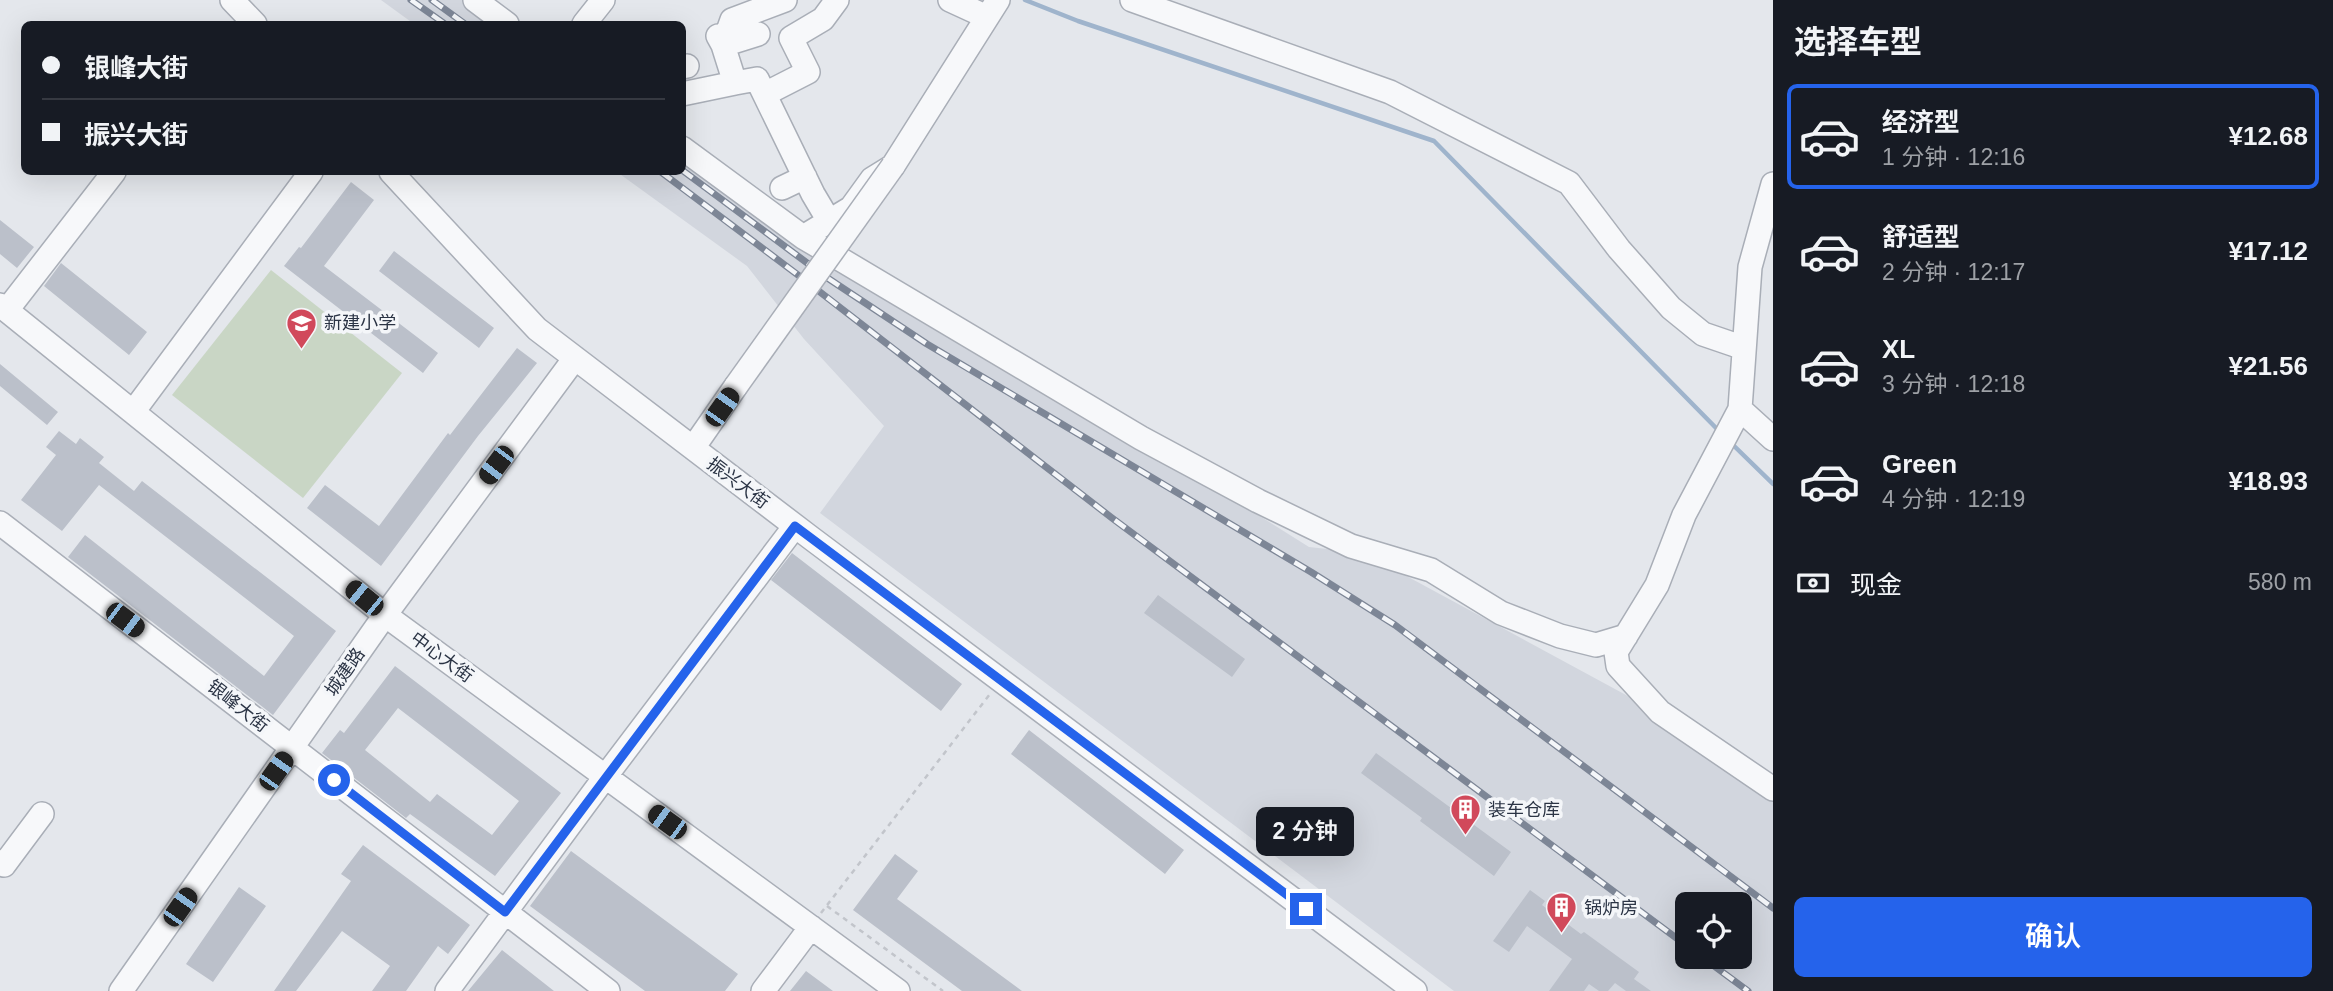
<!DOCTYPE html>
<html lang="zh">
<meta charset="utf-8">
<style>
body{margin:0;font-family:Arial,"Noto Sans SC",sans-serif;background:#242831;color:#f1f3f6;height:100vh;display:flex;flex-direction:column;font-size:26px;white-space:nowrap}
*{box-sizing:border-box;margin:0}
p{font-size:23px;color:#9ea1a6}
.icon{flex:none;width:38px;height:38px;fill:none;stroke:currentColor;stroke-width:2;stroke-linecap:round;stroke-linejoin:round}
.map{position:relative;flex:1;overflow:hidden}
.panel{display:flex;flex-direction:column;background:#171b24;width:560px}
.panel>*{flex:none}
.guide{position:absolute;left:21px;top:21px;width:665px;height:154px;border-radius:10px;box-shadow:0 7px 28px #0002;display:grid;align-content:center;height:154px;padding:0 21px;background:#171b24}
.tools{position:absolute;left:1675px;top:892px;display:grid;gap:14px}
.tools a{display:grid;place-items:center;width:77px;height:77px;border-radius:10px;background:#171b24;box-shadow:0 7px 28px #0002;font-size:35px}
.end{position:absolute;width:32px;height:32px;margin:-16px;border:9px solid #2563eb;background:#fff;box-shadow:0 0 0 4px #fff}
.from{border-radius:50%}
.bubble{position:absolute;height:49px;border-radius:10px;background:#171b24;box-shadow:0 7px 28px #0002;font-size:23px;font-weight:600;line-height:49px;text-align:center}
.car{position:absolute;width:21px;height:42px;margin:-21px -10px;border-radius:9px;box-shadow:0 0 5px 2px #0007;background:linear-gradient(#222 24%,#8ab4d8 0 40%,#222 0 76%,#8ab4d8 0 86%,#222 0)}
.guide b{display:flex;align-items:center;gap:24px;height:66px;font-size:26px}
.guide b+b{border-top:2px solid #363941}
.guide i{width:18px;height:18px;background:#f1f3f6}
ul{padding:0;list-style:none}
li{display:flex;align-items:center;gap:21px;height:105px;margin:0 14px 10px;padding:0 7px;border:4px solid transparent;border-radius:10px}
li div{flex:1}
li b{display:block;font-size:26px}
li em{font-style:normal;font-weight:600}
li.on{border-color:#2563eb}
li>.icon{width:63px;height:63px;stroke-width:1.5}
h2{padding:0 21px;font-size:32px;line-height:84px}
.pay{display:flex;align-items:center;gap:18px;height:77px;padding:0 21px;font-size:26px}
.pay p{margin-inline-start:auto}
.cta{display:flex;gap:14px;margin-top:auto;padding:14px 21px}
.cta a{flex:1;height:80px;border-radius:10px;background:#2563eb;color:#fff;font-size:28px;font-weight:600;line-height:80px;text-align:center}
main{display:flex;flex:1;min-height:0}
.map>svg:first-child{display:block}
.built{fill:#d2d6de;fill-rule:evenodd}
.green{fill:#c9d6c5}
.lines{fill:none;stroke-linecap:round;stroke-linejoin:round}
.stream{stroke:#9fb4cc;stroke-width:4.5}
.building{fill:#bbc0ca;fill-rule:evenodd}
.minor-casing{stroke:#a9aeb7;stroke-width:26}
.path{stroke:#c2c5cb;stroke-width:2.5;stroke-dasharray:5 5;stroke-linecap:butt}
.minor{stroke:#f7f8fa;stroke-width:23}
.rail-casing{stroke:#7d8696;stroke-width:7}
.rail{stroke:#f4f6f9;stroke-width:4.5;stroke-dasharray:13;stroke-linecap:butt}
.minor-bridge-casing{stroke:#a9aeb7;stroke-width:26;stroke-linecap:butt}
.minor-bridge{stroke:#f7f8fa;stroke-width:23}
.route{stroke:#2563eb;stroke-width:9}
.labels{text-anchor:middle;dominant-baseline:central;stroke-width:7;stroke-linejoin:round;paint-order:stroke}
.poi-label{font-size:18px;fill:#2b3445;stroke:#f4f6f9;text-anchor:start}
.street-label{font-size:18px;fill:#2b3445;stroke:#f4f6f9}
</style>
<main>
<div class="map">
<svg width="1773" height="991" viewBox="0 0 1773 991">
<rect width="100%" height="100%" fill="#e4e7ec"/>
<path class="built" d="M381,0h85l34,24h-86z
M683,155l626,392 55,6 262,142 147,103v193h-319l-634,-478 64,-87 -80,-87 -57,-73 -130,-94h65zM1687,905h53v52h-53z"/>
<path class="green" d="M271,270l131,103 -99,125 -131,-103z"/>
<g class="lines">
<path class="stream" d="M1025,0l53,21 356,120 285,290
M1730,442l43,42"/>
</g>
<path class="building" d="M351,182l23,18 -50,66 114,87 -15,20 -139,-107 15,-19 2,1z
M0,220l34,27 -17,21 -17,-14z
M394,251l100,77 -15,20 -100,-77z
M61,263l86,69 -18,23 -85,-69z
M517,348l20,15 -59,73 -97,130 -74,-58 18,-23 54,41 69,-93 2,2z
M0,364l58,48 -11,13 -47,-39z
M59,431l17,13 4,-6 24,19 -5,6 35,28 8,-10 194,150 -63,84 -205,-158 17,-22 179,141 30,-40 -195,-151 -37,46 -41,-31 35,-45 -10,-8z
M792,553l170,131 -21,27 -170,-131z
M1158,595l87,64 -13,18 -88,-64z
M395,666l166,127 -66,83 -85,-62 -4,4 -84,-65 18,-23 4,3zM398,708l121,93 -27,34 -55,-41 -7,8 -65,-52z
M1029,730l155,120 -19,24 -154,-120z
M1376,753l135,99 -17,24 -74,-55 2,-3 -61,-45z
M363,845l107,80 -22,29 -10,-8 -32,45h-34l18,-25 -48,-35 -46,60h-22l77,-110 -10,-7z
M571,851l167,123 -13,17h-80l-115,-85z
M895,854l23,17 -21,28 125,92h-60l-109,-81z
M239,887l27,19 -53,76 -27,-18z
M1530,890l15,11 -3,4 39,29 3,-2 55,40 -5,7 17,12h-25l-11,-8 -7,8h-9l-10,-7 -5,7h-35l23,-32 -45,-33 -18,26 -16,-11z
M502,950l52,41h-86z
M806,971l27,20h-43z"/>
<g class="lines">
<defs>
<path id="minor" d="M232,0l23,24
M475,0l32,24
M785,0l-53,20 -9,25 12,38 22,-4 56,115 16,27
M950,0l37,17
M1132,0l258,92 179,91 50,66 52,59 32,26 41,14
M584,24l19,-24
M718,36l5,9 35,-11
M682,67l5,-1
M682,94l53,-11
M765,94l43,-22 -17,-34 32,-19 14,-19
M682,148l121,89 48,-29 21,-29 21,-13 105,-166
M391,172l146,157 274,209 604,453
M1773,184l-23,83 -10,142 -56,106 -27,70 -41,67 2,14 42,46 113,77
M782,188l23,-11
M803,237l338,201 117,63 93,45 80,24 70,43 59,23 36,9 30,-9
M0,305l385,310 513,376
M7,310l107,-138
M1740,409l33,30
M133,412l178,-240
M693,448l43,-62
M0,523l608,468
M0,862l4,3 38,-51
M121,991l264,-376 190,-257
M447,991l158,-214 190,-251
M763,991l48,-64"/>
</defs>
<use href="#minor" class="minor-casing"/>
<path class="path" d="M827,906l116,85
M821,913l169,-219"/>
<use href="#minor" class="minor"/>
<defs>
<path id="rail" d="M411,0l34,24
M432,0l33,24
M682,170l144,107 101,67 384,228 84,53 378,283
M661,172l137,103 314,243 575,428
M1702,957l46,34"/>
</defs>
<use href="#rail" class="rail-casing"/>
<use href="#rail" class="rail"/>
<defs>
<path id="minor-bridge" d="M736,386l157,-220"/>
</defs>
<use href="#minor-bridge" class="minor-bridge-casing"/>
<use href="#minor-bridge" class="minor-bridge"/>
</g>
<g class="lines">
<path class="route" d="M334,780l171,132 290,-386 511,383"/>
</g>
<defs>
<symbol id="school-pin" viewBox="-11 -11 22 30"><path d="M0 17L-7.5 6A9.5 9.5 0 1 1 7.5 6Z" fill="#d1495b" stroke="#f4f6f9"/><path d="M0-5L7-2L0 1L-7-2ZM-4 1L0 2.5L4 1V4Q0 6-4 4Z" fill="#fff"/></symbol>
<symbol id="building-pin" viewBox="-11 -11 22 30"><path d="M0 17L-7.5 6A9.5 9.5 0 1 1 7.5 6Z" fill="#d1495b" stroke="#f4f6f9"/><path d="M-4-6H4V6H1V3H-1V6H-4ZM-2.5-4.3h1.7v1.8h-1.7ZM.8-4.3h1.7v1.8H.8ZM-2.5-1h1.7V.8h-1.7ZM.8-1h1.7V.8H.8Z" fill="#fff"/></symbol>
</defs>
<g fill-rule="evenodd">
<use href="#school-pin" x="284" y="306" width="35" height="47"/>
<use href="#building-pin" x="1448" y="792" width="35" height="47"/>
<use href="#building-pin" x="1544" y="890" width="35" height="47"/>
</g>
<g class="labels">
<g class="poi-label">
<text x="324" y="323">新建小学</text>
<text x="1488" y="810">装车仓库</text>
<text x="1584" y="908">锅炉房</text>
</g>
<g class="street-label">
<text transform="translate(738 483) rotate(37)">振兴大街</text>
<text transform="translate(442 657) rotate(36)">中心大街</text>
<text transform="translate(345 672) rotate(-55)">城建路</text>
<text transform="translate(238 706) rotate(38)">银峰大街</text>
</g>
</g>
</svg>
<div class="tools">
<a><svg class="icon" aria-label="locate" viewBox="0 0 24 24"><circle cx="12" cy="12" r="6"/><path d="M12 2v4M12 18v4M2 12h4M18 12h4"/></svg></a>
</div>
<i class="end from" style="left:334px;top:780px"></i>
<i class="end" style="left:1306px;top:909px"></i>
<div class="bubble" style="left:1256px;top:807px;width:98px">2 分钟</div>
<i class="car" style="left:722px;top:407px;rotate:35deg"></i>
<i class="car" style="left:496px;top:465px;rotate:217deg"></i>
<i class="car" style="left:364px;top:598px;rotate:309deg"></i>
<i class="car" style="left:125px;top:620px;rotate:127deg"></i>
<i class="car" style="left:276px;top:771px;rotate:35deg"></i>
<i class="car" style="left:667px;top:822px;rotate:306deg"></i>
<i class="car" style="left:180px;top:907px;rotate:35deg"></i>
<div class="guide">
<b><i class="from"></i>银峰大街</b>
<b><i></i>振兴大街</b>
</div>
</div>
<section class="panel">
<h2>选择车型</h2>
<ul>
<li class="on"><svg class="icon" aria-label="car" viewBox="0 0 24 24"><path d="M5 17H2v-5l4-1 3-4h7l3 4 3 1v5h-3M9 17h6M6 11h13"/><circle cx="7" cy="17" r="2"/><circle cx="17" cy="17" r="2"/></svg><div><b>经济型</b><p>1 分钟 · 12:16</p></div><em>¥12.68</em></li>
<li><svg class="icon" aria-label="car" viewBox="0 0 24 24"><path d="M5 17H2v-5l4-1 3-4h7l3 4 3 1v5h-3M9 17h6M6 11h13"/><circle cx="7" cy="17" r="2"/><circle cx="17" cy="17" r="2"/></svg><div><b>舒适型</b><p>2 分钟 · 12:17</p></div><em>¥17.12</em></li>
<li><svg class="icon" aria-label="car" viewBox="0 0 24 24"><path d="M5 17H2v-5l4-1 3-4h7l3 4 3 1v5h-3M9 17h6M6 11h13"/><circle cx="7" cy="17" r="2"/><circle cx="17" cy="17" r="2"/></svg><div><b>XL</b><p>3 分钟 · 12:18</p></div><em>¥21.56</em></li>
<li><svg class="icon" aria-label="car" viewBox="0 0 24 24"><path d="M5 17H2v-5l4-1 3-4h7l3 4 3 1v5h-3M9 17h6M6 11h13"/><circle cx="7" cy="17" r="2"/><circle cx="17" cy="17" r="2"/></svg><div><b>Green</b><p>4 分钟 · 12:19</p></div><em>¥18.93</em></li>
</ul>
<div class="pay"><svg class="icon" aria-label="cash" viewBox="0 0 24 24"><path d="M3 7h18v10H3z"/><circle cx="12" cy="12" r="2"/></svg>现金<p>580 m</p></div>
<div class="cta"><a>确认</a></div>
</section>
</main>
